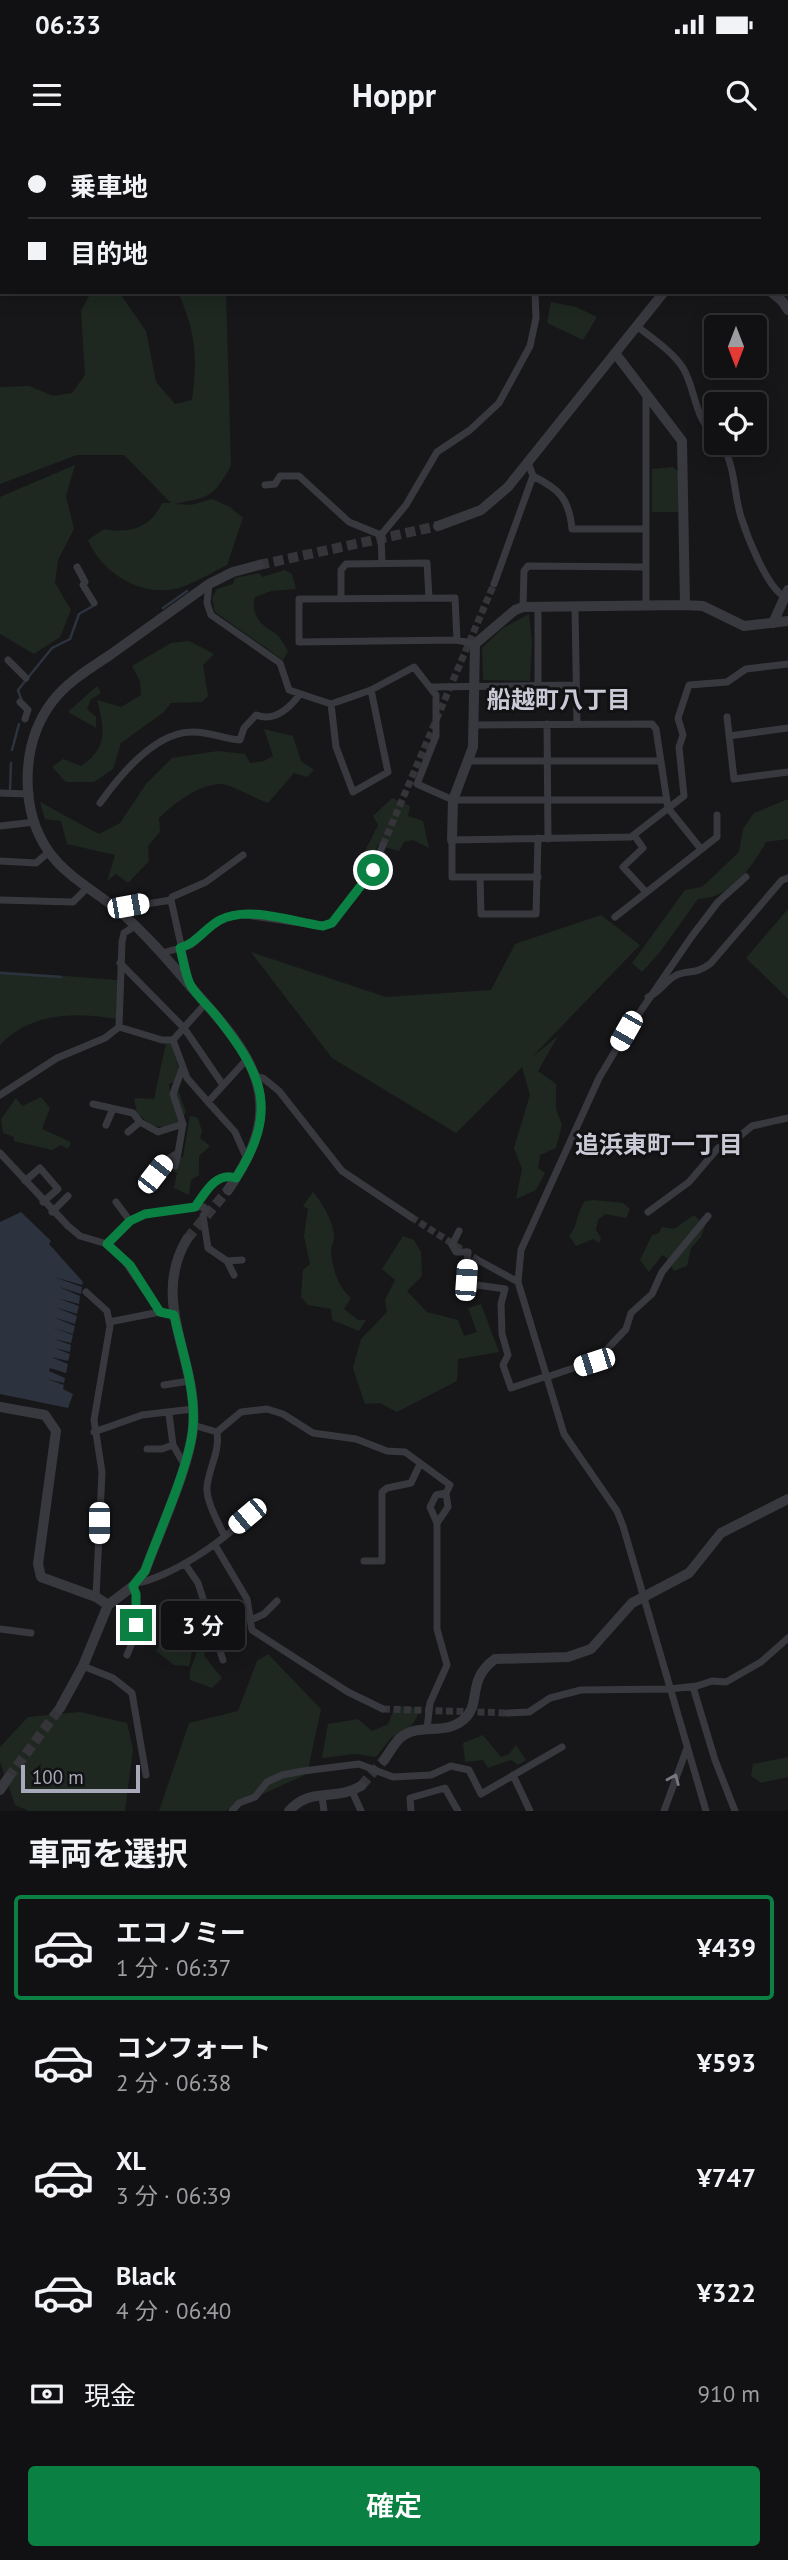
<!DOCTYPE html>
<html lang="ja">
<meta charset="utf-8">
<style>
body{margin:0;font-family:"PT Sans","Noto Sans JP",sans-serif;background:#1e1f21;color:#f1f3f6;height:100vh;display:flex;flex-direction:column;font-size:26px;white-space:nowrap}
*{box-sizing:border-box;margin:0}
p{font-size:23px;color:#9c9da0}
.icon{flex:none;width:38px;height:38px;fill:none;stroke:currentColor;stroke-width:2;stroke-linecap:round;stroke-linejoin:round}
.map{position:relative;height:1671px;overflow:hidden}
.sheet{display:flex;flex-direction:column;background:#111113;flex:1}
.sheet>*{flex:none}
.hud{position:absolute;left:0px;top:0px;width:789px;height:154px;box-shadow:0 4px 18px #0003,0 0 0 2px #303133;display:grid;align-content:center;height:154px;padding:0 28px;background:#111113}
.needle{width:46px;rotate:180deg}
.controls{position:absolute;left:704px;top:175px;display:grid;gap:14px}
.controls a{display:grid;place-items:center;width:63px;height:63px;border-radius:7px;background:#111113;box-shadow:0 4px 18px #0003,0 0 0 2px #303133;font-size:35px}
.scale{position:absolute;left:21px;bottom:18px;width:119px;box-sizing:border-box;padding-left:7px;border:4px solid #a8aaba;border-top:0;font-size:19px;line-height:24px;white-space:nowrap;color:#a8aaba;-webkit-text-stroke:5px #121214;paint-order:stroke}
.end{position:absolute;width:32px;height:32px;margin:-16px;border:9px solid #0b8043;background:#fff;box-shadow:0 0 0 4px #fff}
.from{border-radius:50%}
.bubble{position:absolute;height:49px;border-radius:7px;background:#111113;box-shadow:0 4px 18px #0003,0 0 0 2px #303133;font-size:23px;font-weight:600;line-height:49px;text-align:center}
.car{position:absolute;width:21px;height:42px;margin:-21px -10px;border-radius:9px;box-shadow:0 0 5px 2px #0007;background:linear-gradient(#fff 24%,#345 0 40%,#fff 0 76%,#345 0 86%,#fff 0)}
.hud b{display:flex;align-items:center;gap:24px;height:66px;font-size:26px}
.hud b+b{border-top:2px solid #303133}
.hud i{width:18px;height:18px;background:#f1f3f6}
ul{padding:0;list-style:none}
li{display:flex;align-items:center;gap:21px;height:105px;margin:0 14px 10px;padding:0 14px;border:4px solid transparent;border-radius:7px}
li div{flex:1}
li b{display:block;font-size:26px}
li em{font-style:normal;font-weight:600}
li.active{border-color:#0b8043}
li>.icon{width:63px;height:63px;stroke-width:1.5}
h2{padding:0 28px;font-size:32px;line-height:84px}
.pay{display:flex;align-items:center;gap:18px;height:77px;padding:0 28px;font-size:26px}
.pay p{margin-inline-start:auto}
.button{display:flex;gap:14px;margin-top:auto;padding:14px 28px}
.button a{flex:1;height:80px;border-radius:7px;background:#0b8043;color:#fff;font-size:28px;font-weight:600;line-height:80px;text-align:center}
.status{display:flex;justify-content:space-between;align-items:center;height:49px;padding:0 35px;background:#111113;direction:ltr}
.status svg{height:19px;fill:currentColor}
header{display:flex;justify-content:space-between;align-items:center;height:91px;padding:0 28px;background:#111113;font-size:32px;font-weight:600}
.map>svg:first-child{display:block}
.green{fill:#1e2821}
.water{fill:#2c333f}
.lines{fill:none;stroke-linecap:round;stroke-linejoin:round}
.stream{stroke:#2c333f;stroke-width:2.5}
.minor-tunnel{stroke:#343439;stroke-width:7;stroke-dasharray:7 3.5;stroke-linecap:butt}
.tertiary-tunnel{stroke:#343439;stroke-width:10;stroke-dasharray:10 5;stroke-linecap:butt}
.minor{stroke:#38383f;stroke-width:7}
.tertiary{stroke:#38383f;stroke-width:10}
.oneway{stroke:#767783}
.route{stroke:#0b8043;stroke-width:9}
.labels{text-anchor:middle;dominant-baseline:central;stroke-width:6;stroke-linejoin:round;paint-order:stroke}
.neighbourhood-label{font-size:24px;font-weight:bold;fill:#c9cad6;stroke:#121214}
</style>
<div class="status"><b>06:33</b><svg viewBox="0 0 49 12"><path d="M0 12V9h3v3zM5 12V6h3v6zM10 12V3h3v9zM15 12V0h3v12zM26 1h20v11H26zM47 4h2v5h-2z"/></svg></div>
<header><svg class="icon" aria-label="menu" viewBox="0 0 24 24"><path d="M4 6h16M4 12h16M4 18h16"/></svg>Hoppr<svg class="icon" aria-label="search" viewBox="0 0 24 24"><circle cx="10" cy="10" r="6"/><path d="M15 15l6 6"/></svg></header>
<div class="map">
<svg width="788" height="1671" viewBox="0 0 788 1671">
<rect width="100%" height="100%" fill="#171719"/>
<path class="green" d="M178,152h48l5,174c-20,34 -21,30 -57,38l17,1 21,-6 18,8 13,11 -16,47c-14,7 -29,16 -45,22 -38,12 -79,-12 -94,-47l16,-11c25,5 47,-1 58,-26h9l-47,-48h-47l-77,29v-97l29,-1 24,10 19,-3 13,-18 -4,-64 9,-17 31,1 25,36 10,51 19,22 17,-4c6,-44 4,-66 -14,-108z
M551,162l25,5 21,10 -14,23 -36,-17z
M75,325l-9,31 8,33 -16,31 -3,23 16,27 -11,27 -26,17 -34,-20v-137z
M673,327l6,5 -1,40h-26v-43z
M284,430l8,4 4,15 -25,2 -16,6c-5,18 6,28 20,36 5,3 9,12 13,18l-5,9 -68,-48 -3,-14 5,-9 16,-5 2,-6 24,-5 4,4z
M529,474l3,28 -2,39 -47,-1 -1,-32 21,-20z
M189,501l25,13 -11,11 5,31 -6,6 -31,1 -7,9 -43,31 -8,26 -19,13h-28l-14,-15 11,-8 18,7c27,-19 24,-35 16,-66l24,7 20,-12 -1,-14 -8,-15 39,-23z
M97,546l4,7 -10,6 -4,10 9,8v11l-28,-16z
M264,589l29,7 8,25 13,9 -7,7 -13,-4 -26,30c-12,-4 -36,-18 -46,-19 -22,-1 -49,20 -63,34l1,14 -12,14 1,15 -21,22 -12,-9 -9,7 8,-26 -48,-11 -6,-23 -16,-2 -5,-17 59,32 21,-11 26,-39 26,-26 46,-7 27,3 5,9 14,-2 9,-5z
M392,658l18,8 -2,10 15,5 6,27 -16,-8 -9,2 -5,9 -21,-6 -6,13 -9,-3 15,-30 -5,-9z
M788,659v40l-22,3c-15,26 -35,56 -68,57l-38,53 -18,20 -10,-9 53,-73 17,-3 37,-35 4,-23 11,-16z
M788,769v90l-42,-41z
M601,775l39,30 -108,112 26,-21 -20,35 18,13v25l6,16 -6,23 -16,7 -2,13 7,5 -9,17 -20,9 6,-30 -8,-21 16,-53 -8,-28 -66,66 -124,-75 -81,-106 135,45 105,-7 24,-46z
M0,831l117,9 -1,39c-40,-7 -85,-7 -116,26z
M166,903l5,1 8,25 -4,13 -6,2 1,7 8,-1 8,22 -7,10 -14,5 -13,-1 -15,-13 -3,-15 20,1z
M41,957l9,11 -8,21 29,13 -3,7 -7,-4 -9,5 -38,-9v-4l-11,-4 -2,-14 15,-21 6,8z
M190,976l8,2 4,13 -2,7 10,8 -11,10v19l-8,5 -2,15 -15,-7 3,-15 -4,-2 6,-15 4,1z
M313,1052c9,10 21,31 21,45 0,6 -4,11 -3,16 2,17 7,34 20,45l-7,11 14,11h8l-7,11 -27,-11 -1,-11 -23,-4 -7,-8 2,-27 7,-6 -6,-28 4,-27 -5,-3z
M593,1060l30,3 7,6 -4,9 -21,-4 -7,6 -2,10 5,8 -2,5 -6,-4 -17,7 -7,-10c9,-9 7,-23 16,-35z
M694,1075l11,11 -4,11 -10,11 -4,18 -13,5 -7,-13 -5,-3 -13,17 -9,-12 12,-25 7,-2 3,-6 12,2z
M403,1096l11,4 7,12 1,24 -15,15 20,21 31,8 6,16 13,-4 -9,-24 13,-4 18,48 -41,7 -1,22 -60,31 -17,-9 -15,1 -12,-36 8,-29 26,-27 -2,-12 10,-20 -13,-11z
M176,1475l20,8c-6,12 -2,28 -7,43l-15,-1 -18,-14z
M202,1490l3,27 17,21 -10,10 -22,-8c-3,-18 13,-20 4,-48z
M268,1514l53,55 -14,65 -82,37h-66l30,-88 49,-12 19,-50z
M408,1566l13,3 -8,15 -22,14 -15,19 -21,-3 -33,4 6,-34 30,-5 14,12 16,-7 7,-17z
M80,1572l47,11 6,26 -8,62h-96l-14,-6 -15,-43v-15l28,-30z
M483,1595l18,22 8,-3 7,-9 10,15 -8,5 -7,-5 -23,8 -5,-8 -18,2 -2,-19z
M788,1617v20l-27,6 -10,-7 2,-12z"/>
<path class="water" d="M21,1072l30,29 -2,3 34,38 -1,3 -28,-8 28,10 -1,7 -22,-7 21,9 -1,8 -22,-6 22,8 -2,8 -22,-7 22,9 -2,8 -22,-7 22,9 -2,8 -22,-7 22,8 -2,8 -17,-4 17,6 -1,7 -16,-4 16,6 -2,7 -17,-4 17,7 -2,9 -16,-5 -1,3 16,7 -1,5 -17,-4 17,6 -1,4 10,5 -5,14 -68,-14v-172z"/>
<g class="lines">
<path class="stream" d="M163,468l24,-17
M22,562l-4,-12 34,-42 18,-9 9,-25 14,-8
M12,610l7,-26
M10,650l1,-27
M0,833l61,4"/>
<path class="minor-tunnel" d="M383,705l111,-261
M411,1077l67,43
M383,1569l125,4"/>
<path class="tertiary-tunnel" d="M259,425l179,-39
M187,1099l41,-49
M8,1638l52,-70
M361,1646l23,-26"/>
<path class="minor" d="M788,129v1
M638,187c15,12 34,24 45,41 13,21 11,52 33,68
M646,253v213
M722,303c14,27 11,47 19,74 6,19 26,71 44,80
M533,336c26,13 36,22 39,53h73
M265,345l10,-1 5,-8h19l50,46 32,13 1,28
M381,395l25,-30 31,-53 33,-22 29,-27 31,-57 6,-28 -1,-26
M77,427l8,15 -2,3 11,18
M209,444l-2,19 4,12 69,48 9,27 42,14 40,-14 43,-23 22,28v41l-19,48 36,16h214
M494,444l39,-108 -5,-14
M341,459v-29l5,-6 81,-1 2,35
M523,467l1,-36 4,-5 117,1
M538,467v78
M575,467l2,117
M457,500l-2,-42 -156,1v43l158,-2 18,4
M8,520l18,18
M432,547l144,-2
M20,562l8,8 -3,9
M331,564l5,43 17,45 35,-20 -17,-82
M727,577l7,62 54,-7
M547,584l1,115
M474,585l178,-1 4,5 12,79 33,41
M729,596l59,-8
M468,621h192
M0,653l30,1
M100,663c20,-28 54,-70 91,-71 17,-1 32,7 49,8l4,-12 12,-13c18,7 33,-6 44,-21
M0,686l35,-4
M634,695l9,13 -20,19 22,24
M0,721l36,2 13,-11
M480,737l1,37h55l2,-76
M538,737h-86v-37l179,-3 53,-41 -5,-49 4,-12 -5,-17 11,-33 38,-3 19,-13 42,-5
M0,760l73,2 14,-14
M171,760l1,-3 34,-15 37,-27
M116,769l55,-9 19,85
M615,777l102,-80v-22
M162,813l29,-8 28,-25 20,-6 83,12 10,-3 41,-53 10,-25
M120,823l64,65 39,57
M648,857c12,-4 16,-15 27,-21 12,-7 20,0 36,-13l71,-83 6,-2
M119,887l43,13h11l33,-37
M173,900l14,38 21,24 40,-44
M256,936l7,2 16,13 63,80 69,46
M0,955l57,-37 48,-20 14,-11 3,-85 2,-9 11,-7
M208,962l27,30 12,27
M93,964l40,9 7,9 18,10 25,-8 -10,-30 9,-25
M106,985l6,-14
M128,992l12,-10
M0,1013l68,73 12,10 27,8 14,12 39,56 14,3
M175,1026l3,-13
M155,1034l11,-14 12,-7 5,-29
M25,1041l15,-13 18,21 -15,13
M116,1062l14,19
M195,1067h9l2,3 -3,6 5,32 19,13 7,14
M52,1072l16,-16
M648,1072l41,-30 29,-34 16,-7 18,-15 36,-8
M459,1091l-7,14 4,7h12l-2,28 4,4 35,5 -4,15 1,30 6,21 -5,10 8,23 36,-12
M107,1104l23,-23 15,-7 50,-7c10,-15 21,-36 41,-29
M478,1120l40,22
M227,1121l15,-1
M86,1152l21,19 3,15 -16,94 8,52 -6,125
M109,1182l51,-10
M547,1237l50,-17 29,-31 5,-16 21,-19 10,-22 46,-56
M164,1245l25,-4
M169,1274l4,31 11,19
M193,1285l24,7c3,20 -8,35 -10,55 -1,14 11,35 17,48
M94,1292l48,-17 51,-6
M217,1292l24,-20 26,-3 16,5 30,19 43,6 31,12 18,1 45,33 -4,8 2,14 -11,16
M147,1309h15l11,-4
M215,1405l32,54 5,31 96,62 35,17
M364,1421h18v-69l5,-4 24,-5 9,-19
M185,1424l13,19 25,77
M136,1443c29,-3 100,-47 114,-73l14,1
M251,1480l13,-6 13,-13
M0,1489l31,4
M127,1515c9,-19 14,-50 6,-69
M83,1526l30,12 19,15 14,82
M693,1547l22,73 20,51
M508,1573l21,-1 21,-14 31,-8 88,-1 28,-3 15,-5 14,1 35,-20 27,-24
M427,1589l3,-26 17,-38 -10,-36v-106l-7,-16 6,-12 10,-2
M513,1635l17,36
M352,1651l9,20
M322,1656l2,15
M232,1671l7,-8 16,-6 12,-15 15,-7 21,-4 56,-7 34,13 38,-2 20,-9 18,4 12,24 81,-47
M411,1671l-1,-13 35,-10 13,23
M664,1671l23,-63
M706,1671l-83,-285 -6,-15 -53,-77 -46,-152 3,-32 78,-172 28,-47 65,-95 26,-34 28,-25"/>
<path class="tertiary" d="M529,2v-2
M788,12v-1
M771,152l11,9 6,9
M615,213l67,88 3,164
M438,386l43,-16 27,-23 156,-195
M773,483l15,-33
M452,700l1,-40 20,-53 2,-103 40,-34 8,-3 162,-2 18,1 41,20 44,-5
M228,1050c62,-88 27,-132 -37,-203 -23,-27 -46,-54 -73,-77 -23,-19 -51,-33 -69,-58 -30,-43 -28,-109 3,-150 15,-20 37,-33 58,-47 33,-24 66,-47 99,-71l24,-12 26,-7
M0,1267l45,8 11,16 -18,133 3,13 55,20 12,8
M60,1568l23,-42 25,-61 25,-19 12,-15c14,-39 45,-105 48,-144 6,-67 -44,-124 -6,-188
M384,1620c5,-7 10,-16 16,-22 19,-16 44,-2 63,-18 20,-16 2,-39 32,-61l73,-2 23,-8 41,-46 57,-30 32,-40 67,-34
M0,1650l8,-12
M289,1671c22,-25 45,-9 72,-25"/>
</g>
<defs><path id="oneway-chevron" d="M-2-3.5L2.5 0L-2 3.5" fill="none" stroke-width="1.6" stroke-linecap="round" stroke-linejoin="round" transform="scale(1.75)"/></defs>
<use class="oneway" href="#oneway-chevron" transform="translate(674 1639) rotate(-67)"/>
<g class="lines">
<path class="route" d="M136,1485v-31l-3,-8 12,-15c14,-39 45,-106 48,-144 3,-37 -11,-76 -19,-112l-14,-3 -30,-47 -23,-21 23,-23 15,-7 50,-7c10,-14 21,-36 41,-29 43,-67 27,-103 -18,-160 -8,-11 -22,-22 -28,-34 -5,-10 -7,-25 -10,-36 17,-5 25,-20 40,-28 28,-15 73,2 103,6l9,-3 41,-53"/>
</g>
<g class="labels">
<g class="neighbourhood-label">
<text x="559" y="559">船越町八丁目</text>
<text x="659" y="1004">追浜東町一丁目</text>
</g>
</g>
</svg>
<div class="controls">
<a><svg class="needle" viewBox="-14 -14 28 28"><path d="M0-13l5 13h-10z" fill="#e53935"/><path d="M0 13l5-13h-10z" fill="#9c9da0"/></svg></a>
<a><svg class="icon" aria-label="locate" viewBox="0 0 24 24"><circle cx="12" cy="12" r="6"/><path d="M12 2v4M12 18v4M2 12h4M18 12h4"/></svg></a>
</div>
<div class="scale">100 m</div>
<i class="end from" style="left:373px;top:730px"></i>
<i class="end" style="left:136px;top:1485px"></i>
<div class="bubble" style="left:161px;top:1461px;width:84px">3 分</div>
<i class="car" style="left:128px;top:766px;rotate:80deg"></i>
<i class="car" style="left:626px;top:891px;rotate:210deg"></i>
<i class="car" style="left:155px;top:1034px;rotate:38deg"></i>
<i class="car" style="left:466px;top:1140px;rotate:4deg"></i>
<i class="car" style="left:594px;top:1222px;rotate:252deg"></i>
<i class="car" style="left:247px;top:1376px;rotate:230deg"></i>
<i class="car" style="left:99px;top:1383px;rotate:180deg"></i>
<div class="hud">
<b><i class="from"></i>乗車地</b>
<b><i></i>目的地</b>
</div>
</div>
<section class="sheet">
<h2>車両を選択</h2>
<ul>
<li class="active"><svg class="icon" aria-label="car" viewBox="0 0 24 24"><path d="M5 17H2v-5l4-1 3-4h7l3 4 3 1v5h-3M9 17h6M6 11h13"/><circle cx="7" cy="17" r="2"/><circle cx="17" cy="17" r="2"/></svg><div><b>エコノミー</b><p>1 分 · 06:37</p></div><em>¥439</em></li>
<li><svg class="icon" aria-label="car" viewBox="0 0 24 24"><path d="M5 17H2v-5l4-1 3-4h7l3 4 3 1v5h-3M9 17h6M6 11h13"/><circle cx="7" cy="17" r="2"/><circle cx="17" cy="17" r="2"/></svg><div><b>コンフォート</b><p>2 分 · 06:38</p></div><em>¥593</em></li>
<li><svg class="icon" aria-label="car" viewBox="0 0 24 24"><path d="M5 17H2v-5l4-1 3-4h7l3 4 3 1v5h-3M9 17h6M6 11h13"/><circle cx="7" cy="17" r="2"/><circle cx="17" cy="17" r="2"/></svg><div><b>XL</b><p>3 分 · 06:39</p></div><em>¥747</em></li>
<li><svg class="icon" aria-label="car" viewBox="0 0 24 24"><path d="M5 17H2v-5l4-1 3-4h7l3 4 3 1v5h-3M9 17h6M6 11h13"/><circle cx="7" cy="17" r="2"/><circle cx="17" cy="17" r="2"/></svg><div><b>Black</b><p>4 分 · 06:40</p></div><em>¥322</em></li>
</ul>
<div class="pay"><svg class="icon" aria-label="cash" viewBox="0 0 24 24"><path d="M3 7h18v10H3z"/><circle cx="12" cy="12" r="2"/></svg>現金<p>910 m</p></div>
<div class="button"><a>確定</a></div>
</section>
